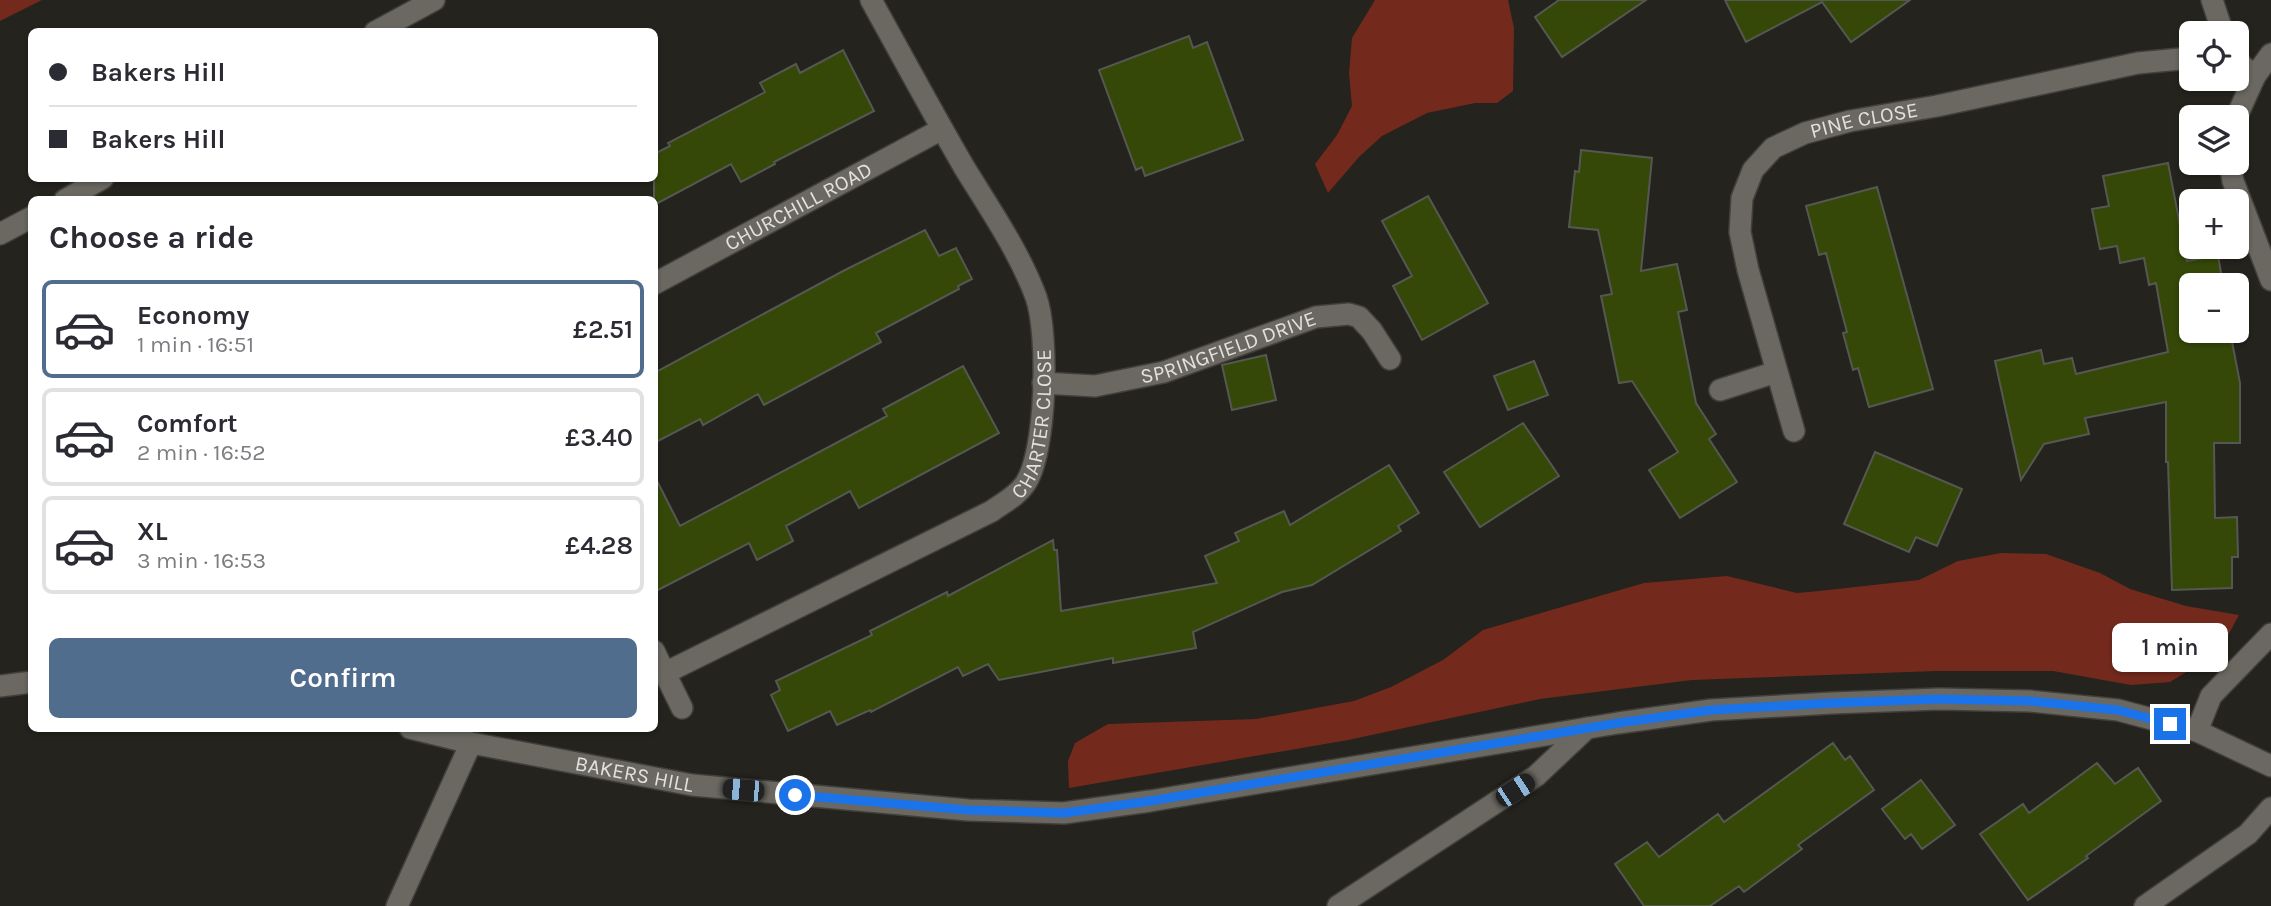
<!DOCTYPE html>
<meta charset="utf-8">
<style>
body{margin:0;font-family:Karla,sans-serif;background:#f7f7f7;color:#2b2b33;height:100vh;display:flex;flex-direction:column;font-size:26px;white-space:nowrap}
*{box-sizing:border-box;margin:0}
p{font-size:23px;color:#7c7c81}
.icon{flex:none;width:38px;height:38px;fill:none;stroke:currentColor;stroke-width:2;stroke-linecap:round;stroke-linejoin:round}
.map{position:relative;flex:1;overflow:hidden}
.drawer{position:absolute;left:28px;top:196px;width:630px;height:536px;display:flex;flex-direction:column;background:#fff;border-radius:10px;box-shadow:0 2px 5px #0004}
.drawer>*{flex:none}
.guide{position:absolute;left:28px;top:28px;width:630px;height:154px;border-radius:10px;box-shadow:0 2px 5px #0004;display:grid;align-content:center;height:154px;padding:0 21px;background:#fff}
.fabs{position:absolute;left:2179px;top:21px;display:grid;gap:14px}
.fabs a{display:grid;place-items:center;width:70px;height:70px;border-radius:10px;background:#fff;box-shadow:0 2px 5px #0004;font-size:35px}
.end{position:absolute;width:32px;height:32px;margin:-16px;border:9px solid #1a73e8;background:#fff;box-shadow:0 0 0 4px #fff}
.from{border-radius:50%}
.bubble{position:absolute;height:49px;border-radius:10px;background:#fff;box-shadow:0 2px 5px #0004;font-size:23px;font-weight:600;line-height:49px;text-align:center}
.car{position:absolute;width:21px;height:42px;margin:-21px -10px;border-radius:9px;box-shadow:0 0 5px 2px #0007;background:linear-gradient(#222 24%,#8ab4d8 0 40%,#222 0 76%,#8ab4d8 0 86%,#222 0)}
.guide b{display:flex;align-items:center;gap:24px;height:66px;font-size:26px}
.guide b+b{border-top:2px solid #e1e1e2}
.guide i{width:18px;height:18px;background:#2b2b33}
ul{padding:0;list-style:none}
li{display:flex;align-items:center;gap:21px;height:98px;margin:0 14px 10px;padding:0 7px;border:4px solid #e1e1e2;border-radius:10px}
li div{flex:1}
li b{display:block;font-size:26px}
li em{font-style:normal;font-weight:600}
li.active{border-color:#516d8d}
li>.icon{width:63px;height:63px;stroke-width:1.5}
h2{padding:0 21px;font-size:32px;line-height:84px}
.button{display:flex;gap:14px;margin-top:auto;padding:14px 21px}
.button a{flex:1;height:80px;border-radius:10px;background:#516d8d;color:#fff;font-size:28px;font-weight:600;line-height:80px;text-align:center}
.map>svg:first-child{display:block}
.green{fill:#732a1d}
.building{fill:#354808;stroke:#555852;stroke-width:2}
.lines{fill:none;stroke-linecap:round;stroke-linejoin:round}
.service-casing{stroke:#403f3b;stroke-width:24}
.minor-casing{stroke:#403f3b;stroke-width:24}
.service{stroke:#6a6861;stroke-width:21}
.minor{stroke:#6a6861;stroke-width:21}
.route{stroke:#1a73e8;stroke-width:9}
.labels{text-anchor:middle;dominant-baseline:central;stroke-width:5;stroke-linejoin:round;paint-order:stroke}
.street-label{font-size:21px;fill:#e2e1de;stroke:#1b1914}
</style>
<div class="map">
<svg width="2271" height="906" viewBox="0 0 2271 906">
<rect width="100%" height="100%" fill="#24231d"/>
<path class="green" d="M0,0h42l-42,21z
M1375,0h133l6,28 -1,63 -16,12h-22l-48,10 -45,23 -23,21 -31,36 -13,-29 22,-29 15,-29 -3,-33 3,-35z
M2001,553l45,1 54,19 30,16 56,17 53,9 -20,37 -49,30 -39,3 -78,-14h-117l-244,9 -152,19 -192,41 -279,48 -1,-27 7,-18 33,-19 148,-5 98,-18 37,-14 52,-27 40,-30 161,-47 83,-7 70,17 22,-2 100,-11 39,-19z"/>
<path class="building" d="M1559,0h87l-84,57 -27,-40z
M1725,0h185l-59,42 -29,-40 -76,40z
M1189,36l4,12 14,-6 36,98 -98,36 -3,-9 -6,3 -37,-100z
M843,50l31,61 -100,51 1,2 -34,18 -10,-18 -77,41v-51l16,-8 -2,-3 97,-51 -5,-9 36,-19 4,9z
M1581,150l71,8 -11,113 36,-7 10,46 -9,2 18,91 20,31 -7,5 28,43 -57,36 -31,-48 29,-18 -46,-71 -13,2 -18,-87 11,-2 -14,-64 -29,-3 6,-56 4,1z
M2168,163l19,98 31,-6 5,30h-32v46h39l10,52v60h-26l1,75 22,-1 1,40h-6v31l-60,2 -4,-128h-2v-60l-81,16 4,16 -45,10 -23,36 -26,-119 46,-11 3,14 28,-6 4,16 92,-22 -12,-69 -7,2 -5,-27 -24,5 -3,-17 -17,3 -8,-40 17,-3 -6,-30z
M1877,187l56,202 -64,18 -11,-39 -5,2 -10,-37 4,-1 -21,-79 -7,2 -13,-49z
M1428,196l60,107 -66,37 -29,-54 19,-10 -30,-55z
M925,230l14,26 17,-8 16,31 -14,7 1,3 -83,44 5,9 -117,63 -6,-11 -55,31 -3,-6 -46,24v-70l191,-103z
M1266,355l10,45 -44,10 -10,-45z
M1534,361l14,34 -40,15 -14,-34z
M963,366l36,67 -140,75 -9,-17 -64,35 7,15 -36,19 -8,-17 -95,49v-117l26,51 207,-110 -4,-7z
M1523,423l36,53 -79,51 -36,-55z
M1875,452l87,37 -25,57 -21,-9 -7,15 -65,-28z
M1389,465l30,48 -21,13 3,5 -89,54 -30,7 -89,40 3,16 -83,15v-5l-114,22 -11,-16 -25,12 -5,-9 -87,45 -1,-2 -33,15 -7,-14 -42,20 -17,-36 9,-5 -4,-9 96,-46 -2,-4 77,-39 1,4 105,-56 1,10h3l4,61 156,-28 -12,-27 34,-15 -4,-8 49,-22 6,14z
M1833,743l12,17 5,-4 24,34 -76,55 4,4 -58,43 -5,-6 -29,20h-66l-29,-42 32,-22 12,15 59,-43 6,8z
M2097,763l18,21 23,-16 23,33 -75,55 2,2 -60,42 -48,-66 43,-30 6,9z
M1921,780l34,45 -33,24 -11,-15 -6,5 -23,-30z"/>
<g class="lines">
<defs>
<path id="service" d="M397,906l74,-163
M1338,906l198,-130 51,-48"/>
<g id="minor">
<path d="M2212,0l11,33"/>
<path d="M375,32l59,-32"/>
<path d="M2236,61l19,15"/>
<path d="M2236,118l19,-42 16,-22"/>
<path d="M2230,163l3,18 38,99"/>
<path d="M65,200l38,-22"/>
<path d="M0,234l32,-17"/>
<path id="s1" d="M654,284l288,-155"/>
<path id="s2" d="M1043,383l52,3 69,-14 152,-55 33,-3 10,3 13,14 18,28"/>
<path d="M1720,390l56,-18"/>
<path id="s3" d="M1794,431l-46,-161 -8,-38 2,-34 11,-28 20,-22 32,-15 45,-12 87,-15 201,-43 53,-5"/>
<path d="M654,651l28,57"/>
<path id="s4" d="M665,673l327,-162c11,-8 25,-15 33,-27 22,-31 24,-151 11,-187 -17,-46 -47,-89 -72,-130 -32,-55 -62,-111 -93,-167"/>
<path d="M0,686l32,-4"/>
<path id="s5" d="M410,728l61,15 221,42 276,25 96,3 86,-12 468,-78 93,-13 121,-7 107,-4 91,2 88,9 79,21 74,35"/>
<path d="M2197,731l14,-35 60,-62"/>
<path d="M2145,906l103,-72 23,-26"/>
</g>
</defs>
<use href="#service" class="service-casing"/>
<use href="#minor" class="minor-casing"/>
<use href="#service" class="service"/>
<use href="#minor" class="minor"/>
</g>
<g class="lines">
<path class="route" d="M795,795l173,15 96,3 86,-12 468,-78 93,-13 121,-7 106,-4 92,2 88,9 52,14"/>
</g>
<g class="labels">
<g class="street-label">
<text stroke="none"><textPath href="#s3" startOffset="396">PINE CLOSE</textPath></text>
<text stroke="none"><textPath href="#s1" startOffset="164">CHURCHILL ROAD</textPath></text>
<text stroke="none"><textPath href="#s2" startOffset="191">SPRINGFIELD DRIVE</textPath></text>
<text stroke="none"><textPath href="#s4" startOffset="469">CHARTER CLOSE</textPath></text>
<text stroke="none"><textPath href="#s5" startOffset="229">BAKERS HILL</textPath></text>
</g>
</g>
</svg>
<div class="fabs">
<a><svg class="icon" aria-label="locate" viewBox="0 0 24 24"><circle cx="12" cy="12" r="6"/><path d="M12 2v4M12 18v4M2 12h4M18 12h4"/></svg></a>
<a><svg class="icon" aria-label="layers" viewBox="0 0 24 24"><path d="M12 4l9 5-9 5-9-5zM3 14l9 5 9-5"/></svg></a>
<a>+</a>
<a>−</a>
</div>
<i class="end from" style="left:795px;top:795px"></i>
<i class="end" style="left:2170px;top:724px"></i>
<div class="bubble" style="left:2112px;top:623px;width:116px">1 min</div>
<i class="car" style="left:743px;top:790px;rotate:275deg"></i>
<i class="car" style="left:1515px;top:790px;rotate:57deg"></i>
<div class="guide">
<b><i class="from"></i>Bakers Hill</b>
<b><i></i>Bakers Hill</b>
</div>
<section class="drawer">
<h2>Choose a ride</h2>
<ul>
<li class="active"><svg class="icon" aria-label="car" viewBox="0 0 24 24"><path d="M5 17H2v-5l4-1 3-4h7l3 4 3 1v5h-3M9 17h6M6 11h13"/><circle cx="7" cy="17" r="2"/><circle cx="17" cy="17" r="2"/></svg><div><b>Economy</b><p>1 min · 16:51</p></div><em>£2.51</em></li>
<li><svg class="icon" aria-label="car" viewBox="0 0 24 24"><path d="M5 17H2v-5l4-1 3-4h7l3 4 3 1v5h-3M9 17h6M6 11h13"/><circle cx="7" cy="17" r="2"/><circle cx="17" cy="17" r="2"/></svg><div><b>Comfort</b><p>2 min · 16:52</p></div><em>£3.40</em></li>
<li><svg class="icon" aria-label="car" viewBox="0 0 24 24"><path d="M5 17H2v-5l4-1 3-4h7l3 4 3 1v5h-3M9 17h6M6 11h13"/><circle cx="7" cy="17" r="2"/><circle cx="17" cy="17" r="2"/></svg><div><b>XL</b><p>3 min · 16:53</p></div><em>£4.28</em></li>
</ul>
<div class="button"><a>Confirm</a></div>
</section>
</div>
